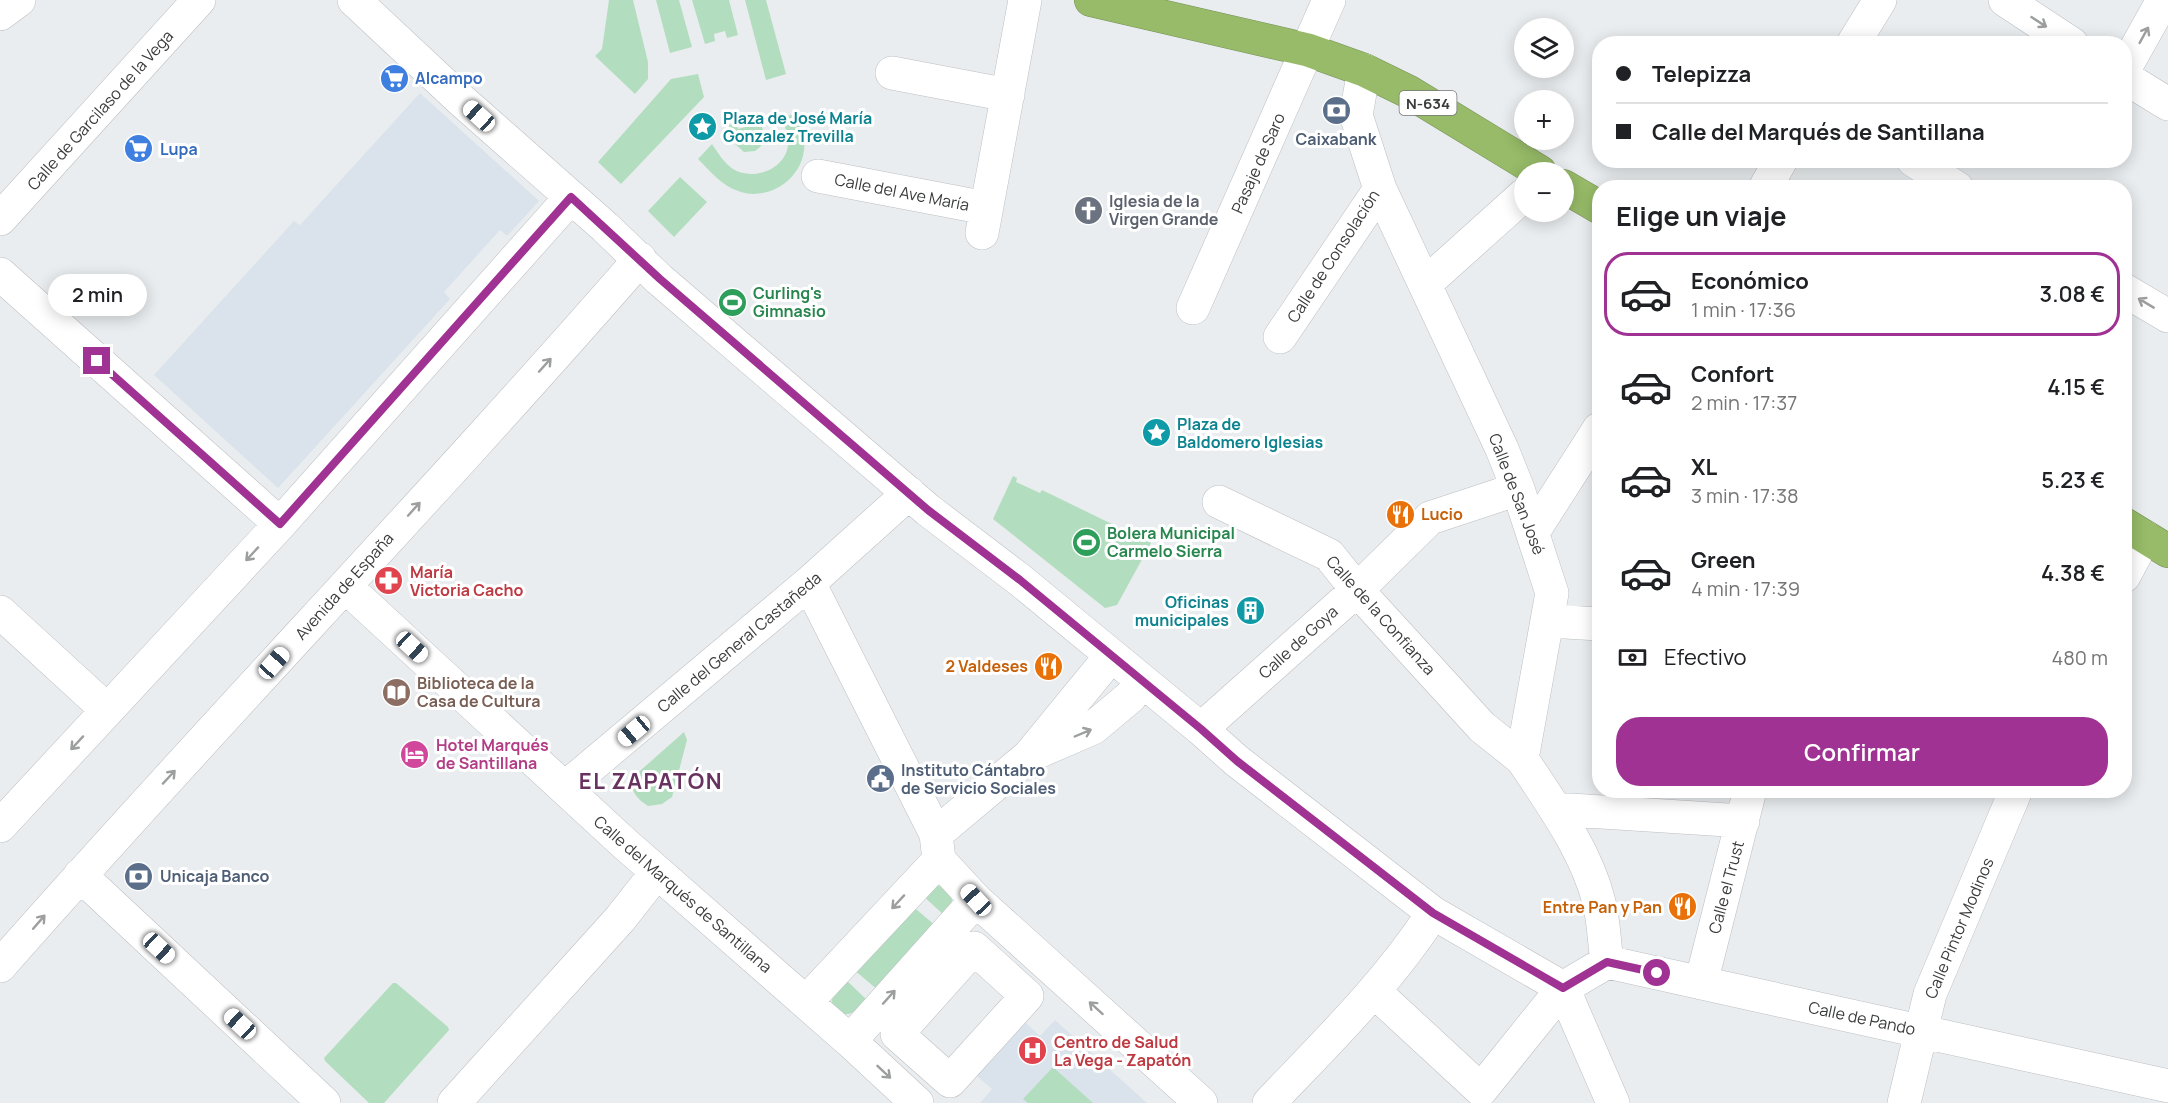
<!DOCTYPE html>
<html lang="es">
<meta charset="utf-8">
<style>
body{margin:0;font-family:Manrope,sans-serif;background:#f2f2f2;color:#202124;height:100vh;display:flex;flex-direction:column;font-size:22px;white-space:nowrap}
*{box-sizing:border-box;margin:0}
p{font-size:20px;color:#757577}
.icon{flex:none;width:33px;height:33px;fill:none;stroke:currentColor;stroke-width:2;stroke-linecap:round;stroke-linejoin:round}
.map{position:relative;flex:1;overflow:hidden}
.panel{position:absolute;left:1592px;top:180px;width:540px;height:618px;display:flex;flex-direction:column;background:#fff;border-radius:24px;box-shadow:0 3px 15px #0003}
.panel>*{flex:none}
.guide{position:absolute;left:1592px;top:36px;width:540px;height:132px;border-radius:24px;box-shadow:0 3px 15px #0003;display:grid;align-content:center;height:132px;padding:0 24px;background:#fff}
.tools{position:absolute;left:1514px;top:18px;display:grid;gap:12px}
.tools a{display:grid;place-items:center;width:60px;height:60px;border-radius:50%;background:#fff;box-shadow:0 3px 15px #0003;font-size:30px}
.end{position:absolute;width:27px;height:27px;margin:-14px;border:8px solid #9f3292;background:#fff;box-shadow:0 0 0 3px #fff}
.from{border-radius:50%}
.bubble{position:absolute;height:42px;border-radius:21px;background:#fff;box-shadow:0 3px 15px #0003;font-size:20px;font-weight:600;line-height:42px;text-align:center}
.car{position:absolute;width:18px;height:36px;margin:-18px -9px;border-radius:8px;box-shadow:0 0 4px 2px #0007;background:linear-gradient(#fff 24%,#345 0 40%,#fff 0 76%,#345 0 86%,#fff 0)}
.guide b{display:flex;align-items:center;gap:21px;height:57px;font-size:22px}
.guide b+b{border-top:2px solid #e0e0e0}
.guide i{width:15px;height:15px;background:#202124}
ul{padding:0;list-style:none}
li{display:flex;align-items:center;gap:18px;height:84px;margin:0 12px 9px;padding:0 12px;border:3px solid transparent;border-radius:24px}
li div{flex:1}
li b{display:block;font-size:22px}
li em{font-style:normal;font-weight:600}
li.on{border-color:#9f3292}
li>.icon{width:54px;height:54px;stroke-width:1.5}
h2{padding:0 24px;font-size:27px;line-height:72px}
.pay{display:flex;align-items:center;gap:15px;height:66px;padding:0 24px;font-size:22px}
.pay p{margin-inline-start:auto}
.cta{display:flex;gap:12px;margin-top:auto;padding:12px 24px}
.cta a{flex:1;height:69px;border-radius:24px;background:#9f3292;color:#fff;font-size:24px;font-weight:600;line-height:69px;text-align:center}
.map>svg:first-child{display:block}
.built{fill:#dae3eb}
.green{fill:#b3ddbf}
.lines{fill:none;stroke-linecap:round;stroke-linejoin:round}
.minor-casing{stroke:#bcbfc2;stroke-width:34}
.highway-casing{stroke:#778f59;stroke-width:34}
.minor{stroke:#fff;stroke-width:33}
.highway{stroke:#97bb68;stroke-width:33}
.oneway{stroke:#9d9e9e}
.route{stroke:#9f3292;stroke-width:8}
.labels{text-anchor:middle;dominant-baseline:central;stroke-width:6;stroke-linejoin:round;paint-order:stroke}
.shield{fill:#fff;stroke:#767677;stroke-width:1.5}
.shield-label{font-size:15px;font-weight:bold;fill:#3b3c3d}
.shop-label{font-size:16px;font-weight:bold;fill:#366cbe;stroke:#fff;text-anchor:start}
.street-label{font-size:16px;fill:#3b3c3d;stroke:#fff}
.culture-label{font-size:16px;font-weight:bold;fill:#0d838f;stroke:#fff;text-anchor:start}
.service-label{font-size:16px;font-weight:bold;fill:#4e5e75;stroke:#fff;text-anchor:start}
.worship-label{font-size:16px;font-weight:bold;fill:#5b616d;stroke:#fff;text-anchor:start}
.leisure-label{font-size:16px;font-weight:bold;fill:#27864d;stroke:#fff;text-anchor:start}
.food-label{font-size:16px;font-weight:bold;fill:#c56008;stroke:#fff;text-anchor:end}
.health-label{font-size:16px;font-weight:bold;fill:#be3a42;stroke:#fff;text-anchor:start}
.education-label{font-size:16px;font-weight:bold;fill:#785e54;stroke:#fff;text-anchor:start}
.hotel-label{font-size:16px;font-weight:bold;fill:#b23c85;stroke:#fff;text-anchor:start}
.district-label{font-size:22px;font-weight:bold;letter-spacing:1.5px;fill:#683260;stroke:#fff}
</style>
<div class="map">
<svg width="2168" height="1103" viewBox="0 0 2168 1103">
<rect width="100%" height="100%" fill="#e9edef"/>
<path class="built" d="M420,93l119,108 -32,35 -7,-6 -47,52 -9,10 6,7 -172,189 -124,-113 140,-154 6,4z
M1013,1011l27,25 15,-16 92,83h-167l12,-14 -28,-24z"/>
<path class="green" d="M609,0h24l15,62v17l-13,15 -40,-38 7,-7z
M656,0h23l13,47 -22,6z
M692,0h37l9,35 -11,3 -2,-7 -11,3 1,7 -10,3z
M745,0h21l20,74 -20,6z
M698,74l6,23 -83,87 -23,-22 73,-83z
M799,112c3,13 7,25 5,38 -3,30 -37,52 -66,41 -17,-6 -28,-20 -40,-32l14,-15c6,9 12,19 21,25 21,13 57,-1 55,-29 0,-7 -4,-15 -6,-22z
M758,116c5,14 12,26 -3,35l-11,1 -9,-8 -6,-19 7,-2 2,6 15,-4 -2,-6z
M680,177l27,25 -33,35 -26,-26z
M1013,476l4,2 -1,4 24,11 2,-3 109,53 -34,62 -12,3 -112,-89z
M684,732l3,8 -15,57 -10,7 -14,2c-11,-7 -18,-15 -16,-28z
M933,884c19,5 25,15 12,32l-24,-22z
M911,905l25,21 -58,64 -25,-21z
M844,978l24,23c-10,8 -21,21 -32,7 -3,-3 -5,-3 -4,-8 1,-7 9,-16 12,-22z
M393,983h3l52,44 1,3 -65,73h-15l-44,-42 -1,-3z
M1053,1067l40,36h-65l-5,-4z"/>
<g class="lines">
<defs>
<path id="minor" d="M354,0l107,100 144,127 54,52 269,231 92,70 181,149 36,32 196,152 130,75
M2005,0l67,44
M0,14l19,-14
M1853,44l27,-44
M1364,70l-8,45 24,74 122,260 16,40 34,104 -30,166c29,44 64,91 77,143 5,19 5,40 8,60
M2124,70l39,-70
M892,73l116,22
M2124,77l44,27
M1913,160l44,28
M818,176l168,32
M1765,188l16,-28
M0,219l199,-219
M982,233l43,-233
M0,274l280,250
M1425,284l99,-89
M2124,290l44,26
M1193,308l136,-308
M1280,337l100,-148
M1219,502l110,53 28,35 125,137 40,32
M1533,532l66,-103
M2124,576l21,-39
M809,583l127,251 3,26 37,40 225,203
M345,586l279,257 226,198 67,62
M0,612l107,98
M1549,621l50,3
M1201,729l156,-139 73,-72 88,-29
M1033,754l60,-26 37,-31 12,-16
M565,788l244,-205 100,-90
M1555,809l188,12
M0,826l280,-302 291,-327
M936,834l93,-78 82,-100
M80,875l244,228
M974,948l53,48 -77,85 -53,-47z
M0,966c210,-239 431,-467 640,-707
M1701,983l49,-193
M1563,988l50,115
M1375,992l106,98 82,-102 44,-26 561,124
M806,1002l133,-142
M850,1041l126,-141
M454,1103l166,-184 37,-47
M1269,1103c58,-61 118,-119 164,-190
M1904,1103l26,-109 86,-204"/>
<path id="highway" d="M1091,0l217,50 56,20 45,22 131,80
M1563,186l36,21
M2124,524l44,27"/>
</defs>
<use href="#minor" class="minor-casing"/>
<use href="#highway" class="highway-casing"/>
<use href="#minor" class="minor"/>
<use href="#highway" class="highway"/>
</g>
<defs><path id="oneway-shaft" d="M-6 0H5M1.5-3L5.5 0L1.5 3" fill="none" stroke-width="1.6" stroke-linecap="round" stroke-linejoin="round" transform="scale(1.5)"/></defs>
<g class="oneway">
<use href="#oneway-shaft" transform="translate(2039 22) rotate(33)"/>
<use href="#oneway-shaft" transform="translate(2144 35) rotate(-61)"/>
<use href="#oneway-shaft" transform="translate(2146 303) rotate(-149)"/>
<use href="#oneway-shaft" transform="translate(545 365) rotate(-48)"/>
<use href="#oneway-shaft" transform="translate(414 509) rotate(-48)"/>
<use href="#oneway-shaft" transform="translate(252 554) rotate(133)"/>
<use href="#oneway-shaft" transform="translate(1083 733) rotate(-23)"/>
<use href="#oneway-shaft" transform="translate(77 743) rotate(133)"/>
<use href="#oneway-shaft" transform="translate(169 777) rotate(-47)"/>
<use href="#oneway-shaft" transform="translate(898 902) rotate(133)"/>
<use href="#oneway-shaft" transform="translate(39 922) rotate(-49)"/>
<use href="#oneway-shaft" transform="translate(889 997) rotate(-48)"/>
<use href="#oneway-shaft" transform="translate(1096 1008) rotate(-138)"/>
<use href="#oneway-shaft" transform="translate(884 1072) rotate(43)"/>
</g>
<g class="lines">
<path class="route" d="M97,361l183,163 291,-327 89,82 268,231 92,70 181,149 36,32 196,152 130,75 44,-26 50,11"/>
</g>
<defs>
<symbol id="supermarket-disc" viewBox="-11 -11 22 22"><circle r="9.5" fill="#3f7fe0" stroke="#fff"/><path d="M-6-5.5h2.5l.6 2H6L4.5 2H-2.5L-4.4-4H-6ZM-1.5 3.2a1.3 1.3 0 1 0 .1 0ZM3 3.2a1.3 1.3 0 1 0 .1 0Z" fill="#fff"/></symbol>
<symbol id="bank-disc" viewBox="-11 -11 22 22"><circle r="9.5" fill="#5c6f8a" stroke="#fff"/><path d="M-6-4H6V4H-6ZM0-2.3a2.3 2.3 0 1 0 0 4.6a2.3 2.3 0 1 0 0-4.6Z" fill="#fff"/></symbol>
<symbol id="sight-disc" viewBox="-11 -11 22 22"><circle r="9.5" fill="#0f9aa8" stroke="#fff"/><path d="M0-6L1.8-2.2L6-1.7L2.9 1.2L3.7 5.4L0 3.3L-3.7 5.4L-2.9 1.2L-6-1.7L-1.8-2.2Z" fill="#fff"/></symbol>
<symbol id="church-disc" viewBox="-11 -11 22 22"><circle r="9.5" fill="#6b7280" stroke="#fff"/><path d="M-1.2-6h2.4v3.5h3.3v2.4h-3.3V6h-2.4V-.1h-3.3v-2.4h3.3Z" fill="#fff"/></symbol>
<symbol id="stadium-disc" viewBox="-11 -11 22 22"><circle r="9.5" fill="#2e9e5b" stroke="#fff"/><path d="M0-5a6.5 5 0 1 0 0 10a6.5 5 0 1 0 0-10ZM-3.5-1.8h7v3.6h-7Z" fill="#fff"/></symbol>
<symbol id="restaurant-disc" viewBox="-11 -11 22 22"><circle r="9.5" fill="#e8710a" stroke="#fff"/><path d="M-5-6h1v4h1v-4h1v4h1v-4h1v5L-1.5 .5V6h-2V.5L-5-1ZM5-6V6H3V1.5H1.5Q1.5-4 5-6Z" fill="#fff"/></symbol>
<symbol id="pharmacy-disc" viewBox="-11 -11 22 22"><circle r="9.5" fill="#e0444e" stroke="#fff"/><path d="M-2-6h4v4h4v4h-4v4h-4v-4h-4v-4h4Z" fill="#fff"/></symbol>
<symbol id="building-disc" viewBox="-11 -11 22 22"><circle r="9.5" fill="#0f9aa8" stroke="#fff"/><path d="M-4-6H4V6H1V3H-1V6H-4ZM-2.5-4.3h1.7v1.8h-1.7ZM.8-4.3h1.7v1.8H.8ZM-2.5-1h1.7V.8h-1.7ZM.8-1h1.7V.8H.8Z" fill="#fff"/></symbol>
<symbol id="library-disc" viewBox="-11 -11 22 22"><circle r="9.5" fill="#8d6e63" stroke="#fff"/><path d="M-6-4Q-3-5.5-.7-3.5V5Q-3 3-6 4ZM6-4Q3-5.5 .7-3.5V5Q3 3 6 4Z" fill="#fff"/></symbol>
<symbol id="hotel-disc" viewBox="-11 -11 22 22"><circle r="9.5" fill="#d1479c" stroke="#fff"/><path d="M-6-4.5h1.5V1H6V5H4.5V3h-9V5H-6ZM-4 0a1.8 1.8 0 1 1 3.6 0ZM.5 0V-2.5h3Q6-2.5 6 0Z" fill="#fff"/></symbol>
<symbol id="civic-disc" viewBox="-11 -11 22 22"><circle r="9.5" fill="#5c6f8a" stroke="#fff"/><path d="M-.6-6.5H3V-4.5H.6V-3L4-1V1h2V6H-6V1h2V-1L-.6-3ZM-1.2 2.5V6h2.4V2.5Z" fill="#fff"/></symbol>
<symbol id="hospital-disc" viewBox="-11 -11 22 22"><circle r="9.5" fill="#e0444e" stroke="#fff"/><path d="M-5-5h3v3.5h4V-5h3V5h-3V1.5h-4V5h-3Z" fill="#fff"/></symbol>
</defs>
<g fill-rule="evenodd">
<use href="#supermarket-disc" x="378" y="62" width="33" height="33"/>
<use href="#bank-disc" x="1320" y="94" width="33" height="33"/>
<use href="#sight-disc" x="686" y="110" width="33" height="33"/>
<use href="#supermarket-disc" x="122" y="132" width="33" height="33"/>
<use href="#church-disc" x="1072" y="194" width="33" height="33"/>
<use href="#stadium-disc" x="716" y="286" width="33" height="33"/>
<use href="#sight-disc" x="1140" y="416" width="33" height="33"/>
<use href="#restaurant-disc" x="1384" y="498" width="33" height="33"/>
<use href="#stadium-disc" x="1070" y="526" width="33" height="33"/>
<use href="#pharmacy-disc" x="372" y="564" width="33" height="33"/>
<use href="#building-disc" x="1234" y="594" width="33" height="33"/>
<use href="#restaurant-disc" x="1032" y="650" width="33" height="33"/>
<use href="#library-disc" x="380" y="676" width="33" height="33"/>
<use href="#hotel-disc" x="398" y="738" width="33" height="33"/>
<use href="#civic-disc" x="864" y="762" width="33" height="33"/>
<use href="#bank-disc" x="122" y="860" width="33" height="33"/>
<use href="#restaurant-disc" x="1666" y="890" width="33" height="33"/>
<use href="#hospital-disc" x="1016" y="1034" width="33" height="33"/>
</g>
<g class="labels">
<rect class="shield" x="1399.5" y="91" width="57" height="24" rx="4.5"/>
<g class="shield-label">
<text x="1428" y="103">N-634</text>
</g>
<g class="shop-label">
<text x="415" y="78">Alcampo</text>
<text x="160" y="149">Lupa</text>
</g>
<g class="street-label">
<text transform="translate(100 110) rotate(-48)">Calle de Garcilaso de la Vega</text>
<text transform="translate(1258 163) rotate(-66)">Pasaje de Saro</text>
<text transform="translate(902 192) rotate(11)">Calle del Ave María</text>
<text transform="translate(1333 256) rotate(-57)">Calle de Consolación</text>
<text transform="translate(1517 494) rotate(69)">Calle de San José</text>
<text transform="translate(344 586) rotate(-48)">Avenida de España</text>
<text transform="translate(1381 615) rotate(48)">Calle de la Confianza</text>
<text transform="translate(739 642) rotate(-40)">Calle del General Castañeda</text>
<text transform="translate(1298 642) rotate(-42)">Calle de Goya</text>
<text transform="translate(1726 887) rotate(-75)">Calle el Trust</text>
<text transform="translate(683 894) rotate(41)">Calle del Marqués de Santillana</text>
<text transform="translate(1959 928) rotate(-67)">Calle Pintor Modinos</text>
<text transform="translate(1862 1018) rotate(12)">Calle de Pando</text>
</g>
<g class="culture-label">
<text x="723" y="118">Plaza de José María<tspan x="723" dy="18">Gonzalez Trevilla</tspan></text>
<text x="1177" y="424">Plaza de<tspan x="1177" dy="18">Baldomero Iglesias</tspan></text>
<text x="1229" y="602" text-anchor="end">Oficinas<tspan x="1229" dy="18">municipales</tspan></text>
</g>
<g class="service-label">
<text x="1336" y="139" text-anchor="middle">Caixabank</text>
<text x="901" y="770">Instituto Cántabro<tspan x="901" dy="18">de Servicio Sociales</tspan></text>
<text x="160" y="876">Unicaja Banco</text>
</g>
<g class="worship-label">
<text x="1109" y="201">Iglesia de la<tspan x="1109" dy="18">Virgen Grande</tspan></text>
</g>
<g class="leisure-label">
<text x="753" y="293">Curling's<tspan x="753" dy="18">Gimnasio</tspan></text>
<text x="1107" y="533">Bolera Municipal<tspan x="1107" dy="18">Carmelo Sierra</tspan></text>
</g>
<g class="food-label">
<text x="1421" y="514" text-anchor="start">Lucio</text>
<text x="1028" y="666">2 Valdeses</text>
<text x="1662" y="907">Entre Pan y Pan</text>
</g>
<g class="health-label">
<text x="410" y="572">María<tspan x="410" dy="18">Victoria Cacho</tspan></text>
<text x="1054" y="1042">Centro de Salud<tspan x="1054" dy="18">La Vega - Zapatón</tspan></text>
</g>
<g class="education-label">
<text x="417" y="683">Biblioteca de la<tspan x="417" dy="18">Casa de Cultura</tspan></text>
</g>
<g class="hotel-label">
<text x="436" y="745">Hotel Marqués<tspan x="436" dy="18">de Santillana</tspan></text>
</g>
<g class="district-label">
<text x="651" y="781">EL ZAPATÓN</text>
</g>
</g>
</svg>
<div class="tools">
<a><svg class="icon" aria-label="layers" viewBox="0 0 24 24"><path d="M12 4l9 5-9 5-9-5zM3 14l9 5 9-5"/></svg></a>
<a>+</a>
<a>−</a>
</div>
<i class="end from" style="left:1657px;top:973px"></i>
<i class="end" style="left:97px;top:361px"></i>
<div class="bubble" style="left:48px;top:274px;width:99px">2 min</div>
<i class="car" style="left:479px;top:116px;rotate:312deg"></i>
<i class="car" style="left:412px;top:647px;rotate:133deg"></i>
<i class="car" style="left:274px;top:663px;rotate:42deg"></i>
<i class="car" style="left:634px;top:731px;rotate:230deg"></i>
<i class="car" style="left:976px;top:900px;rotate:317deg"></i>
<i class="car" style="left:159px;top:948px;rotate:133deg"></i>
<i class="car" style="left:240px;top:1024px;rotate:313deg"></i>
<div class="guide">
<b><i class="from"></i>Telepizza</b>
<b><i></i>Calle del Marqués de Santillana</b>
</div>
<section class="panel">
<h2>Elige un viaje</h2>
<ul>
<li class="on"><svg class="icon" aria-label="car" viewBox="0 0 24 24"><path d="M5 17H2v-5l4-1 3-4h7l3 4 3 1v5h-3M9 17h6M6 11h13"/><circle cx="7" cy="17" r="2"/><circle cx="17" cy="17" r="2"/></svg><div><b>Económico</b><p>1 min · 17:36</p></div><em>3.08 €</em></li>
<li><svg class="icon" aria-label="car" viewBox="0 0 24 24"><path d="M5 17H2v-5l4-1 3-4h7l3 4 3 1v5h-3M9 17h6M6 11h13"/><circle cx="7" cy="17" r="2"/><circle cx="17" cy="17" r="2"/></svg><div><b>Confort</b><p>2 min · 17:37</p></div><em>4.15 €</em></li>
<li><svg class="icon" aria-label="car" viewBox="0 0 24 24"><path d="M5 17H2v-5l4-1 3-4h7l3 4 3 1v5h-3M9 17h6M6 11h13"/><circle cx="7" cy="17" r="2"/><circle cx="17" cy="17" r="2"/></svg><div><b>XL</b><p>3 min · 17:38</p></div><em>5.23 €</em></li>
<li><svg class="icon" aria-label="car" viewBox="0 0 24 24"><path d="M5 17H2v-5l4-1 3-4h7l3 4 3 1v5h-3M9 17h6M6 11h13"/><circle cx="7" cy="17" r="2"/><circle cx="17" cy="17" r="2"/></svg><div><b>Green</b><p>4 min · 17:39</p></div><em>4.38 €</em></li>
</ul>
<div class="pay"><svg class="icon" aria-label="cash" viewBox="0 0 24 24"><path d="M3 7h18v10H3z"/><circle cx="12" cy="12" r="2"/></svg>Efectivo<p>480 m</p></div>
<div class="cta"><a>Confirmar</a></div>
</section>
</div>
